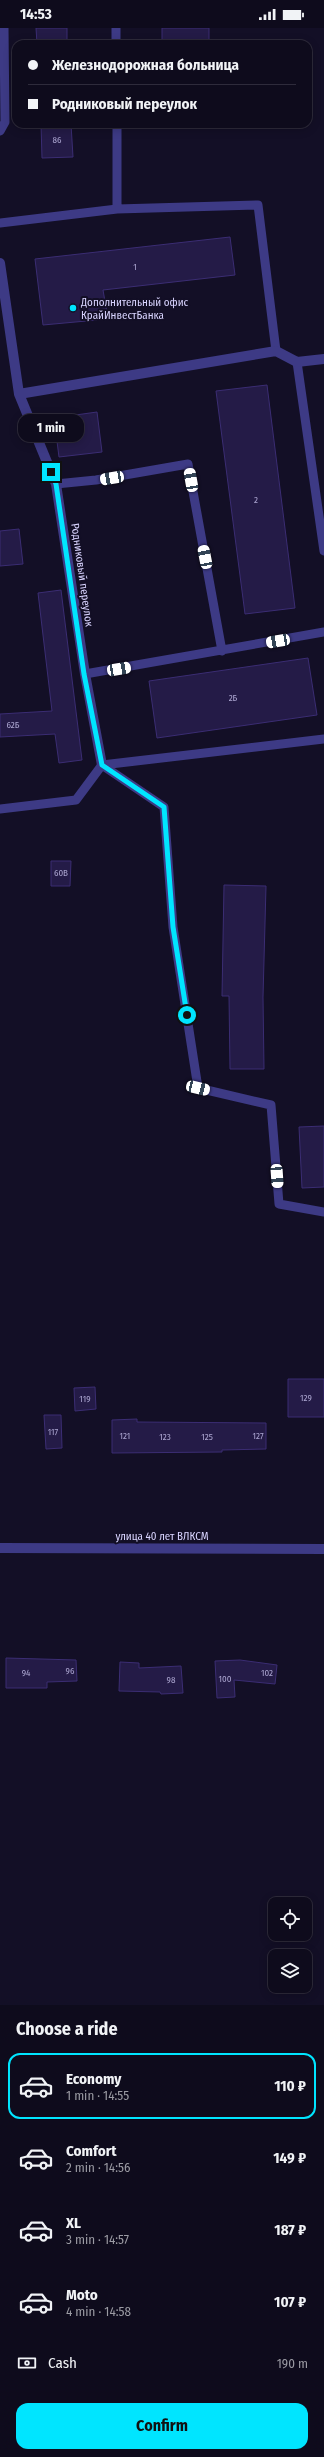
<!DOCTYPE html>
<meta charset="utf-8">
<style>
body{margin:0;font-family:"Fira Sans Condensed",sans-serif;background:#1c1929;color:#f1f3f6;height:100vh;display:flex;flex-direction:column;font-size:15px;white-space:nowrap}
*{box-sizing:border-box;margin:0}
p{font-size:13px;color:#9b9ba3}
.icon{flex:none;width:22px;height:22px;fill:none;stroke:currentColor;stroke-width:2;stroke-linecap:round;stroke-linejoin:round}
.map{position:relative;height:1977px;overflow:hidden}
.panel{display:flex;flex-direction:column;background:#0e0b1c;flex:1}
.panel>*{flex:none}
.banner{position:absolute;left:12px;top:12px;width:300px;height:88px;border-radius:12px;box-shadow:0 2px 10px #0003,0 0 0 1px #2e2b3b;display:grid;align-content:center;height:88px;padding:0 16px;background:#0e0b1c}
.tools{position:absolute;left:268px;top:1869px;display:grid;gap:8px}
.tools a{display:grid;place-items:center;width:44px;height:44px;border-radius:8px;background:#0e0b1c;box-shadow:0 2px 10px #0003,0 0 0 1px #2e2b3b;font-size:20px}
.end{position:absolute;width:18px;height:18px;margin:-9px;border:5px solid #00e5ff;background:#111;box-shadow:0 0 0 2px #111}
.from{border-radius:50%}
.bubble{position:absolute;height:28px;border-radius:12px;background:#0e0b1c;box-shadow:0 2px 10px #0003,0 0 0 1px #2e2b3b;font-size:13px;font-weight:700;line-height:28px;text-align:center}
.car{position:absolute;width:12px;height:24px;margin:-12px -6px;border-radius:5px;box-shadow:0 0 3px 1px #0007;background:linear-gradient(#fff 24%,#345 0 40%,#fff 0 76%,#345 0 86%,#fff 0)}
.banner b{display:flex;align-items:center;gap:14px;height:38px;font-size:15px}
.banner b+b{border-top:1px solid #2e2b3b}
.banner i{width:10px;height:10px;background:#f1f3f6}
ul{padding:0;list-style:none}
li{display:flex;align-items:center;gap:12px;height:66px;margin:0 8px 6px;padding:0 8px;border:2px solid transparent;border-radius:12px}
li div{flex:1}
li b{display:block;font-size:15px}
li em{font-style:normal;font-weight:700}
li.active{border-color:#00e5ff}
li>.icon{width:36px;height:36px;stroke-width:1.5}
h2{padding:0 16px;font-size:18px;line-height:48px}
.pay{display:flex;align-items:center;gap:10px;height:44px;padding:0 16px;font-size:15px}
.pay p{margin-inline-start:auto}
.action{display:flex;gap:8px;margin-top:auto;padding:8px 16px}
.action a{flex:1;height:46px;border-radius:12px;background:#00e5ff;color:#111;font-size:16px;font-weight:700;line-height:46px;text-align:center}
.status{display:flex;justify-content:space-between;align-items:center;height:28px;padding:0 20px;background:#0e0b1c;direction:ltr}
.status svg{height:11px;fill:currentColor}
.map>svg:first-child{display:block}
.building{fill:#241b47;stroke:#3b2d73}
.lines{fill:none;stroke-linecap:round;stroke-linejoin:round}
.service{stroke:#3d3a85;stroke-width:9}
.minor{stroke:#3d3a85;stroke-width:10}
.tertiary{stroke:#3d3a85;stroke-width:10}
.route{stroke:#00e5ff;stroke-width:5}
.poi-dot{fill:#00e5ff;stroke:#130f26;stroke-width:1.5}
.labels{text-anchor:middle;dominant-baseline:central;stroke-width:4;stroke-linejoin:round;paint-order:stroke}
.number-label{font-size:9px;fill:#aca6d1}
.poi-label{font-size:11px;fill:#d9d4ff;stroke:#130f26;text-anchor:start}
.street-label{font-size:11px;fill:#d9d4ff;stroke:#130f26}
</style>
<div class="status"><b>14:53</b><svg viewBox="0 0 49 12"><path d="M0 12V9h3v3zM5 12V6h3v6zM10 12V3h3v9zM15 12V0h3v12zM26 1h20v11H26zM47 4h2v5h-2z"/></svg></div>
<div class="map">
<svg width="324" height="1977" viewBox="0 0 324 1977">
<rect width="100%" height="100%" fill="#130f26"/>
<path class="building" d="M36,0h31v16h-30z
M162,0h47v16h-47z
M41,96h30l2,33 -31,1z
M230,209l5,38 -132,15 5,29 -65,6 -8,-66z
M267,357l28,223 -50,6 -29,-223z
M97,384l5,40 -43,5 -5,-39z
M19,501l4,35 -23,2v-35z
M61,562l21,170 -23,3 -4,-29 -55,3v-23l52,-3 -14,-118z
M308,630l9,57 -160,23 -8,-57z
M51,833h20l-1,25h-19z
M224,857l42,1 -3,111 1,72h-34l-1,-73h-7z
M324,1098v61l-22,1 -3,-61z
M288,1351h36v38h-36z
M95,1359l1,22 -21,2 -1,-23z
M44,1387h17l1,33 -16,1z
M137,1391v3l129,1v26l-44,1v2l-110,1v-33z
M6,1630l70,2 1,21 -30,1v6h-41z
M240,1632l37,5 -2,19 -41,-4 1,17 -18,1 -2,-37z
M120,1634l19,1v5l42,-2 2,27 -22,1 -1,-2 -41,-1z"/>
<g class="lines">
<path class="service" d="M116,0v16
M117,96v85l141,-4 18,146
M0,103l5,-9 -1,-94
M0,195l117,-14
M297,334l27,189
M56,456l40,-4 92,-16 34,187
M85,646l239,-42
M102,737l62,42 9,120 25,161 73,17 8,99 45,8
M0,781l76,-9 26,-35 222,-26"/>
<path class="minor" d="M0,235l19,131 257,-43 21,11 27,-3
M19,366l37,90 29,190 17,91"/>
<path class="tertiary" d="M0,1520l324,1"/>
</g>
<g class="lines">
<path class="route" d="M51,444l5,12 28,190 18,91 62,42 9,120 14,88"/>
</g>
<circle class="poi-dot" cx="73" cy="280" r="4"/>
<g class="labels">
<g class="number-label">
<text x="57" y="112">86</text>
<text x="135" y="239">1</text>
<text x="256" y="472">2</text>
<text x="233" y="670">2Б</text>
<text x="13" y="697">62Б</text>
<text x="61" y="845">60В</text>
<text x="306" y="1370">129</text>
<text x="85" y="1371">119</text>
<text x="53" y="1404">117</text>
<text x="125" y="1408">121</text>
<text x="258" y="1408">127</text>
<text x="165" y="1409">123</text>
<text x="207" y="1409">125</text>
<text x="70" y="1643">96</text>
<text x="26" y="1645">94</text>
<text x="267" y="1645">102</text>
<text x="225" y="1651">100</text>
<text x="171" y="1652">98</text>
</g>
<g class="poi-label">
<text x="81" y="274">Дополнительный офис<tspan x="81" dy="13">КрайИнвестБанка</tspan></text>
</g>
<g class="street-label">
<text transform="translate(82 547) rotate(82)">Родниковый переулок</text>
<text x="162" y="1508">улица 40 лет ВЛКСМ</text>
</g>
</g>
</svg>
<div class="tools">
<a><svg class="icon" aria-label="locate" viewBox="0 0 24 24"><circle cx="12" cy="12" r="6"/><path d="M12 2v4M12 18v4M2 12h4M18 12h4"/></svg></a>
<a><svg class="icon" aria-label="layers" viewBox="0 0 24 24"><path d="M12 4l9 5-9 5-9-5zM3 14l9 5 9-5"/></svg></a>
</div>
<i class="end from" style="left:187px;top:987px"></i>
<i class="end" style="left:51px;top:444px"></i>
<div class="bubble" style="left:18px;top:386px;width:66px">1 min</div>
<i class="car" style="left:112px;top:450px;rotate:260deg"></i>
<i class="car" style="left:191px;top:452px;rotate:350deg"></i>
<i class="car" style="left:205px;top:529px;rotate:349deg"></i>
<i class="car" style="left:278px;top:613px;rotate:260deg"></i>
<i class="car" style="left:119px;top:641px;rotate:80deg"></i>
<i class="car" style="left:198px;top:1060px;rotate:103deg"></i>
<i class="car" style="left:277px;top:1148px;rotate:176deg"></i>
<div class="banner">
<b><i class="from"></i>Железнодорожная больница</b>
<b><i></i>Родниковый переулок</b>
</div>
</div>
<section class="panel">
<h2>Choose a ride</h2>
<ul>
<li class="active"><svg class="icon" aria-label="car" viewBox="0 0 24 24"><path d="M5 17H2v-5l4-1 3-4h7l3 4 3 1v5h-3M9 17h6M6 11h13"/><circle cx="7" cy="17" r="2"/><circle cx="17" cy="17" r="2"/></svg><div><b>Economy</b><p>1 min · 14:55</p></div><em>110 ₽</em></li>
<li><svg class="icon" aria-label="car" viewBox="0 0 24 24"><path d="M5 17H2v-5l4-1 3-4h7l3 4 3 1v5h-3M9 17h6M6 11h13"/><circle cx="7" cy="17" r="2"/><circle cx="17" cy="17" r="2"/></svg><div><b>Comfort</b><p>2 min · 14:56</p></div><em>149 ₽</em></li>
<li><svg class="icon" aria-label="car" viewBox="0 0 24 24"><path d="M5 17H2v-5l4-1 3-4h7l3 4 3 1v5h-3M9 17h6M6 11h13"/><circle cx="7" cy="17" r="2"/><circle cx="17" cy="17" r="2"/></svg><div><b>XL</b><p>3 min · 14:57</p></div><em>187 ₽</em></li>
<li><svg class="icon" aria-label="car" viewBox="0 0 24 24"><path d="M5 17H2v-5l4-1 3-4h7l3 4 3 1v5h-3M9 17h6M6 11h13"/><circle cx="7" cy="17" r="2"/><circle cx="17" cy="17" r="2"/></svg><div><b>Moto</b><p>4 min · 14:58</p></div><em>107 ₽</em></li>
</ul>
<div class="pay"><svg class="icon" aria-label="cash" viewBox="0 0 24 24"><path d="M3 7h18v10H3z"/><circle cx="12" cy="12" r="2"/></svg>Cash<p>190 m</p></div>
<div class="action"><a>Confirm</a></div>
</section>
